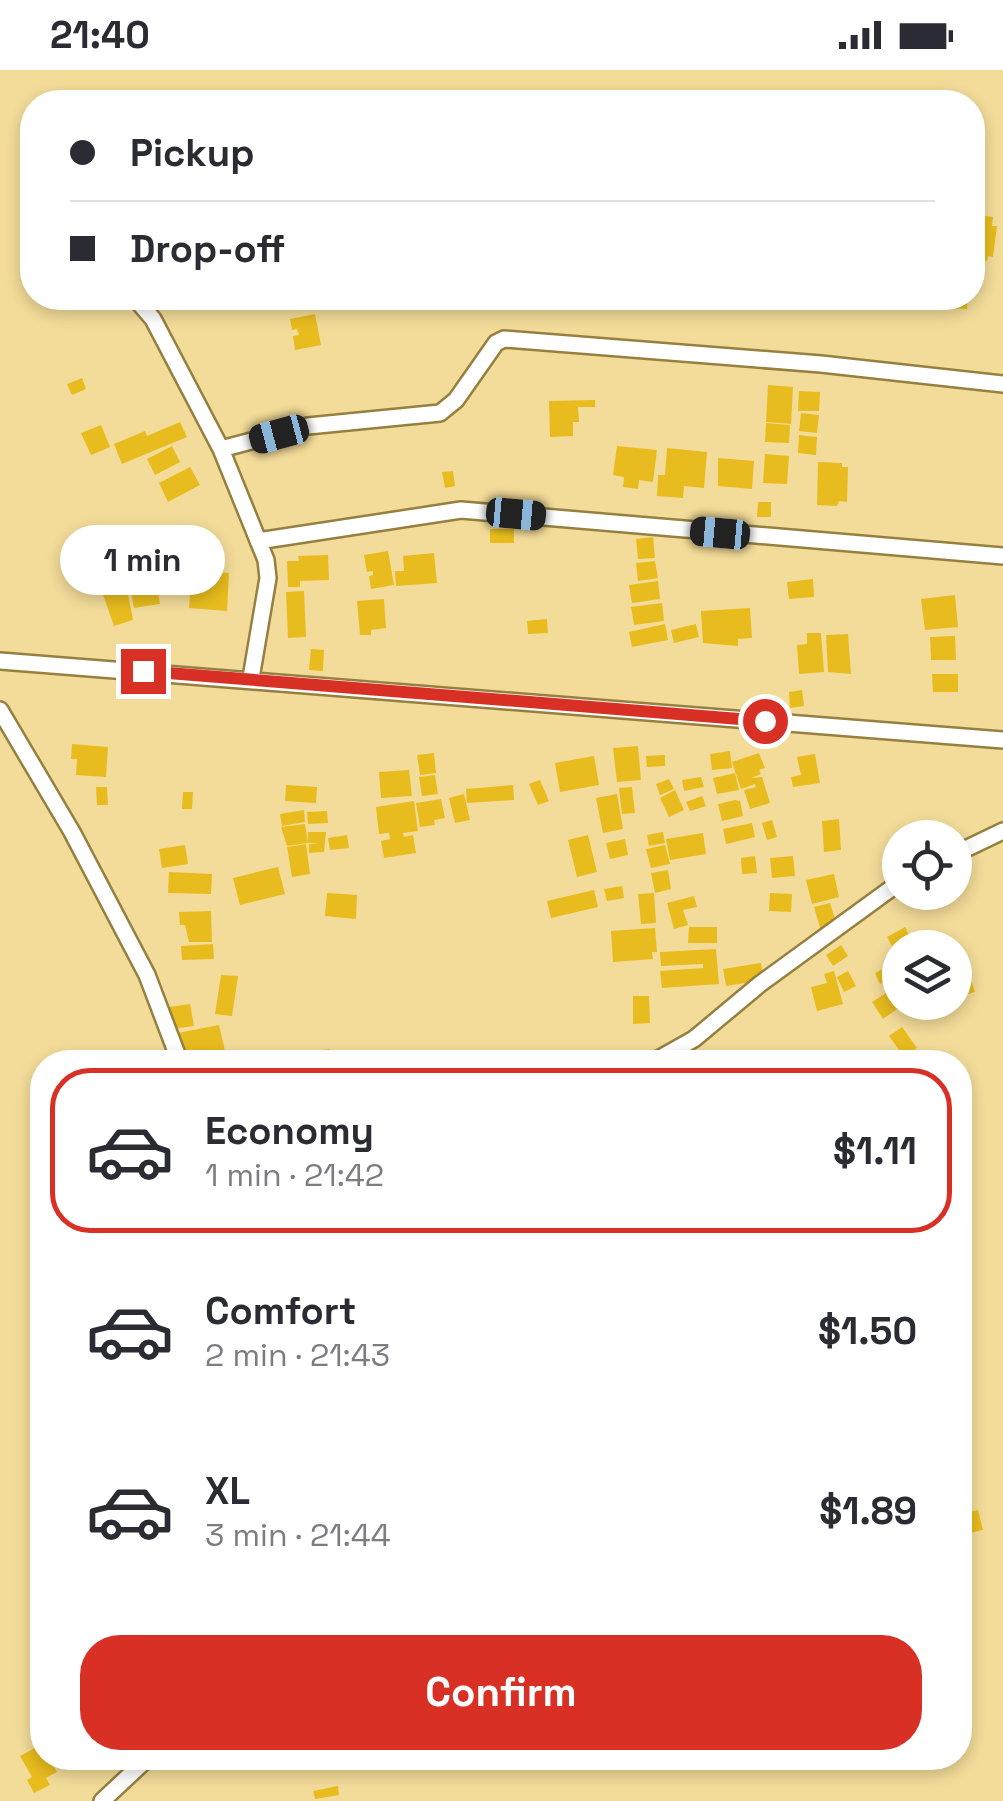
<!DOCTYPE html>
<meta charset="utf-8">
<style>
body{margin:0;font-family:"Space Grotesk",sans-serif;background:#f7f7f7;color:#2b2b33;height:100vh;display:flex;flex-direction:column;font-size:38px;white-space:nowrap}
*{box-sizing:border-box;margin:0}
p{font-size:32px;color:#7c7c81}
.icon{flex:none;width:55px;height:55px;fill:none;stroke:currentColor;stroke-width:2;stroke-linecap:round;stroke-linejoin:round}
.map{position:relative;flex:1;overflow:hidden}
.details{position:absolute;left:30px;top:980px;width:942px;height:720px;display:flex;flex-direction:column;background:#fff;border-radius:40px;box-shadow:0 5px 15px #0003}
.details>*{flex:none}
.hud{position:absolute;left:20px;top:20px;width:965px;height:220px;border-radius:40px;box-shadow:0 5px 15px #0003;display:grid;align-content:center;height:220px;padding:0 50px;background:#fff}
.controls{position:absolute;left:882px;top:750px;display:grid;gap:20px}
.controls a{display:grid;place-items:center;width:90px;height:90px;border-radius:50%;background:#fff;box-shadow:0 5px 15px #0003;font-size:50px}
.end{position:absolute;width:45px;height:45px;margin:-22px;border:12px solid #d93025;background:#fff;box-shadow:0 0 0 5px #fff}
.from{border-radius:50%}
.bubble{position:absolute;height:70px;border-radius:35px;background:#fff;box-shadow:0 5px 15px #0003;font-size:32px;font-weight:700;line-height:70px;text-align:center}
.car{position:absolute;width:30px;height:60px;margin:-30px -15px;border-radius:12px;box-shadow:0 0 8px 2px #0007;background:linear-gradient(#222 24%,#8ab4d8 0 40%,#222 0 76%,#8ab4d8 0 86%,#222 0)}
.hud b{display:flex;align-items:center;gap:35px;height:95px;font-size:38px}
.hud b+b{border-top:2px solid #e1e1e2}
.hud i{width:25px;height:25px;background:#2b2b33}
ul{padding:18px 0 0;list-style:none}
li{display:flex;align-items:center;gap:30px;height:165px;margin:0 20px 15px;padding:0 30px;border:5px solid transparent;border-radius:40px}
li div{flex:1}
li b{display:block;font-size:38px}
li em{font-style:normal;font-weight:700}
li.on{border-color:#d93025}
li>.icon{width:90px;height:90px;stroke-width:1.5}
.primary-button{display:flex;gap:20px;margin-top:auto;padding:20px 50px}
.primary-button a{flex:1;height:115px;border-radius:40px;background:#d93025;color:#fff;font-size:40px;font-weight:700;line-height:115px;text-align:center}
.status{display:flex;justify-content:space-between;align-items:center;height:70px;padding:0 50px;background:#fff;direction:ltr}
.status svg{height:28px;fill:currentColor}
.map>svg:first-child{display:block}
.building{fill:#e8bc1e}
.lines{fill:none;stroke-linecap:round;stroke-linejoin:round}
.street-casing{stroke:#968040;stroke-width:20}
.street{stroke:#fff;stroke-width:15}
.route{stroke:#d93025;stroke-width:12}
</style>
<div class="status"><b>21:40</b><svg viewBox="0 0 49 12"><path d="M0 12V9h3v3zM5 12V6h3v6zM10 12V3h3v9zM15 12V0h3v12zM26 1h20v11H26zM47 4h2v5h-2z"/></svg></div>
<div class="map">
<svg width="1003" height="1731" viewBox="0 0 1003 1731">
<rect width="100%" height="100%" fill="#f3dc99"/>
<path class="building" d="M972,144l21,3 -1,9h5l-4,31 -5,-1 -1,5 -15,-2z
M388,228v4l-42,8 -2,-11z
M949,228h19l-1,11 -18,-1z
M315,244l6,31 -26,5 -2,-14 6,-1 -2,-6 -5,1 -2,-11z
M82,308l4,11 -14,6 -5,-11z
M768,315l25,2 -2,37 -25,-2z
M799,321l21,1 -1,19h-21z
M595,330v7h-17l1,15h-6v14l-23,1 -1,-36z
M801,343l18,2 -2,18 -18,-2z
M180,352l7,15 -65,27 -8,-20 31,-13 2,5z
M766,353l24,2 -1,18 -24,-1z
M101,355l9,22 -19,8 -10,-22z
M799,365l18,2 -1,18 -18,-2z
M172,376l8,16 -25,13 -8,-16z
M617,376l40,4 -4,32 -14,-2 -1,9 -15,-2 1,-10 -11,-2z
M667,378l40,4 -3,36 -20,-2 -1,12 -26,-2 1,-21h7z
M765,384l24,2 -2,28 -24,-1z
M718,388l36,3 -2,28 -34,-3z
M818,392l24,1v4h6l-1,35 -8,-1 -2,5 -20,-1z
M190,397l10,18 -32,17 -9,-19z
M453,401l2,15 -10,2 -3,-16z
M758,432h13v15h-14z
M490,459h24v14h-24z
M146,463l14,24 -34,19 -4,-6 6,-3h-5l-8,-13z
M653,467l2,21 -17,1 -2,-20z
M388,481l6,34 -23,4 -2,-13 4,-1v-4l-6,1 -3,-17z
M434,483l3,30 -41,3 -1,-15h9l-1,-15z
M328,485l1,25 -29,1v6h-12l-1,-26h12l-1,-5z
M655,491l3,17 -20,3 -2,-18z
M162,492l20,2 -2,25 -21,-2z
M192,500l37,3 -2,38 -38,-3z
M155,503l5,31 -26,4 -5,-27z
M813,509l1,18 -25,2 -2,-17z
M658,511l2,18 -28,4 -3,-18z
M126,514l7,36 -19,6 -12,-34z
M304,521l2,46 -18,1 -2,-46z
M955,525l3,32 -33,3 -4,-31z
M384,529l2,29 -15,2v5h-11l-3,-34z
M662,533l2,18 -30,4 -3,-18z
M750,538l2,30 -14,1v7l-35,-3 -2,-32z
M547,549l1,14 -20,1 -1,-13z
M665,554l3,16 -36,7 -3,-15z
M696,554l3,13 -25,6 -3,-13z
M807,563h14l3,39 -25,2 -2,-29 10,-1z
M848,564l3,40 -23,-2 -2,-37z
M955,566l1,24h-25l-1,-23z
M311,579l13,1 -1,21 -14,-1z
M932,604h26v18h-25z
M802,620l2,16 -14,2 -1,-16z
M72,674l36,3 -2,30 -30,-2 1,-16h-6z
M638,676l3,34 -24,2 -4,-34z
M730,681l2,17 -20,2 -2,-16z
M434,683l2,20 -16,2 -3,-20z
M759,683l6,15 -6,2 2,4 -10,4 11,-1 8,26 -20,6 -6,-19 12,-3 -1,-3 -14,5 -9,-27z
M815,684l5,29 -27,4 -2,-10 10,-2 -4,-18z
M665,685v11l-18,1 -1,-11z
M594,686l5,29 -39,7 -5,-29z
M409,700l3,26 -31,2 -2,-26z
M735,703l4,17 -22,4 -4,-16z
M435,705l3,19 -16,2 -3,-19z
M701,707l3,10 -20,4 -2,-11z
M669,709l5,10 -14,6 -4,-11z
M540,710l9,21 -11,4 -9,-21z
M286,715l31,2 -1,16 -31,-2z
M513,715l1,15 -47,3 -1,-14z
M96,717h11l1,18h-11z
M632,717l3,26 -13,1 -3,-26z
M675,720l9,20 -15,7 -9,-19z
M183,722h10l-1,17h-10z
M464,724l6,26 -15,3 -6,-25z
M617,724l6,35 -20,4 -7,-35z
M702,726l4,10 -16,5 -4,-9z
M441,729l4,19 -11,2 1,5 -15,2 -4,-24z
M735,730l5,1 3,15 -21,5 -4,-17z
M414,731l4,30 -15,2 1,4 9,-2 3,18 -32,5 -3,-17 9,-2 -1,-6 -10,1 -3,-27z
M304,740l1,12 -23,4 -2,-12z
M327,741l1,12 -20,1 -1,-12z
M839,749l2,31 -17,2 -2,-31z
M772,750l5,17 -10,3 -5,-17z
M752,753l3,14 -29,7 -3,-15z
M305,754l3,19 -21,3 -6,-19z
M308,762h18l-2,20 -15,1v-9l10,-1h-11z
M663,762l2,11 -16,3 -2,-11z
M703,763l3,21 -36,6 -4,-21z
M347,765l2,13 -19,2 -2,-12z
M588,765l9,37 -20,5 -9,-37z
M625,769l3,16 -18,4 -4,-16z
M306,774l4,30 -18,3 -5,-30z
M185,775l3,19 -26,4 -3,-19z
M665,775l5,19 -19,4 -5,-19z
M755,786l2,17 -15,1 -1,-16z
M793,786l2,20 -23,2 -2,-20z
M278,797l7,27 -45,11 -7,-27z
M668,800l3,19 -16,4 -4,-20z
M169,802l43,2 -1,20 -43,-1z
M834,804l5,23 -27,7 -6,-24z
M622,816l2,12 -17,3 -3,-12z
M594,820l4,17 -47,11 -4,-17z
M327,823l30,2 -1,24 -31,-3z
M654,823l2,30 -15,1 -3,-30z
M770,823l22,1 -1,18 -22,-1z
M694,826l3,11 -14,3 5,15 -14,4 -7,-26z
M830,833l7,23 -16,5 -7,-24z
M211,841l1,31h-23l-4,-17h-5l-1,-13z
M689,857h28v16h-29z
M905,857l11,21h-16v13l-13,-24z
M655,858l2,24h-5l1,7 -40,3 -2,-31z
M213,874l1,15 -32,1 -1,-14z
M841,875l7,11 -15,10 -7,-11z
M716,879l3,35 -57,4 -2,-17 43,-3v-4l-42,2 -1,-14z
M962,881l13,41 -20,6v-45z
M898,892l2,12 -20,10 -5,-11z
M761,893l3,17 -38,6 -3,-17z
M834,901l9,33 -26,7 -6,-24 16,-4 -3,-9z
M848,901l8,15 -12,6 -7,-15z
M221,905l17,1 -6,40 -17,-2z
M886,923l11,16 -14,10 -11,-17z
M633,926h16l1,27 -17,1z
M190,934l4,22 -22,3 -3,-22z
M219,955l7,30 -25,5 1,2h-15l-9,-29z
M902,957l15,21 -13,9 -15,-21z
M330,979l1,13h-34l-1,-9z
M978,1440l5,20 -22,5 -1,-21z
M42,1674v14h7l8,14 -11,6 4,7 -16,8 -7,-13 5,-3 -12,-21z
M338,1716l1,9 -24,4 -2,-8z"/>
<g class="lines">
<defs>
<path id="street" d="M135,228l18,21 68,130 45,111 2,18 -17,100
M221,379l87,-23 132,-13 16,-13 40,-57 8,-4 317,25 182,20
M258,471l203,-31 542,46
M0,591l1003,79
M0,640l72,122 75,143 33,87
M955,784l48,-23
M653,992l41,-23 66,-55 140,-102
M102,1731l46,-43"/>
</defs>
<use href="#street" class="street-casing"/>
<use href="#street" class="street"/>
</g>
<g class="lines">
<path class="route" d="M143,601l622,50"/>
</g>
</svg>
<div class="controls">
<a><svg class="icon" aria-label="locate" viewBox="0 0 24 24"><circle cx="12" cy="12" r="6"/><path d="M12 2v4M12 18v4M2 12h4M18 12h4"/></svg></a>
<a><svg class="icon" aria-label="layers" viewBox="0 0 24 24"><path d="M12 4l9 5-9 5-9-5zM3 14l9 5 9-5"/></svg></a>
</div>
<i class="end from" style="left:765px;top:651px"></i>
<i class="end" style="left:143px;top:601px"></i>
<div class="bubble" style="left:60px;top:455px;width:165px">1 min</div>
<i class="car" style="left:279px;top:364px;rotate:255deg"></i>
<i class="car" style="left:516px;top:444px;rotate:95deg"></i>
<i class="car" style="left:720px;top:463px;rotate:275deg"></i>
<div class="hud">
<b><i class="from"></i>Pickup</b>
<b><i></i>Drop-off</b>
</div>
<section class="details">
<ul>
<li class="on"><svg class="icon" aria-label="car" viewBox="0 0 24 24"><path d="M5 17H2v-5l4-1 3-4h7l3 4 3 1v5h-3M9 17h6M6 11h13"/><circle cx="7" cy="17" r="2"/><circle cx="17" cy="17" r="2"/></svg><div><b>Economy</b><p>1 min · 21:42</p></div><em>$1.11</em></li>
<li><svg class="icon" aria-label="car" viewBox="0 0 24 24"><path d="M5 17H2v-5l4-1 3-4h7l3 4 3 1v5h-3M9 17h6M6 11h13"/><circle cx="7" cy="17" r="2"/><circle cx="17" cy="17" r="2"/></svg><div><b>Comfort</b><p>2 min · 21:43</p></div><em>$1.50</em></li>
<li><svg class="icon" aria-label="car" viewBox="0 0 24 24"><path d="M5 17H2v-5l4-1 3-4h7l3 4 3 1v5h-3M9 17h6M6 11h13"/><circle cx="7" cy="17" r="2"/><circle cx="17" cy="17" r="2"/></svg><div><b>XL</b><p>3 min · 21:44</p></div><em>$1.89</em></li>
</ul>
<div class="primary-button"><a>Confirm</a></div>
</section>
</div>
